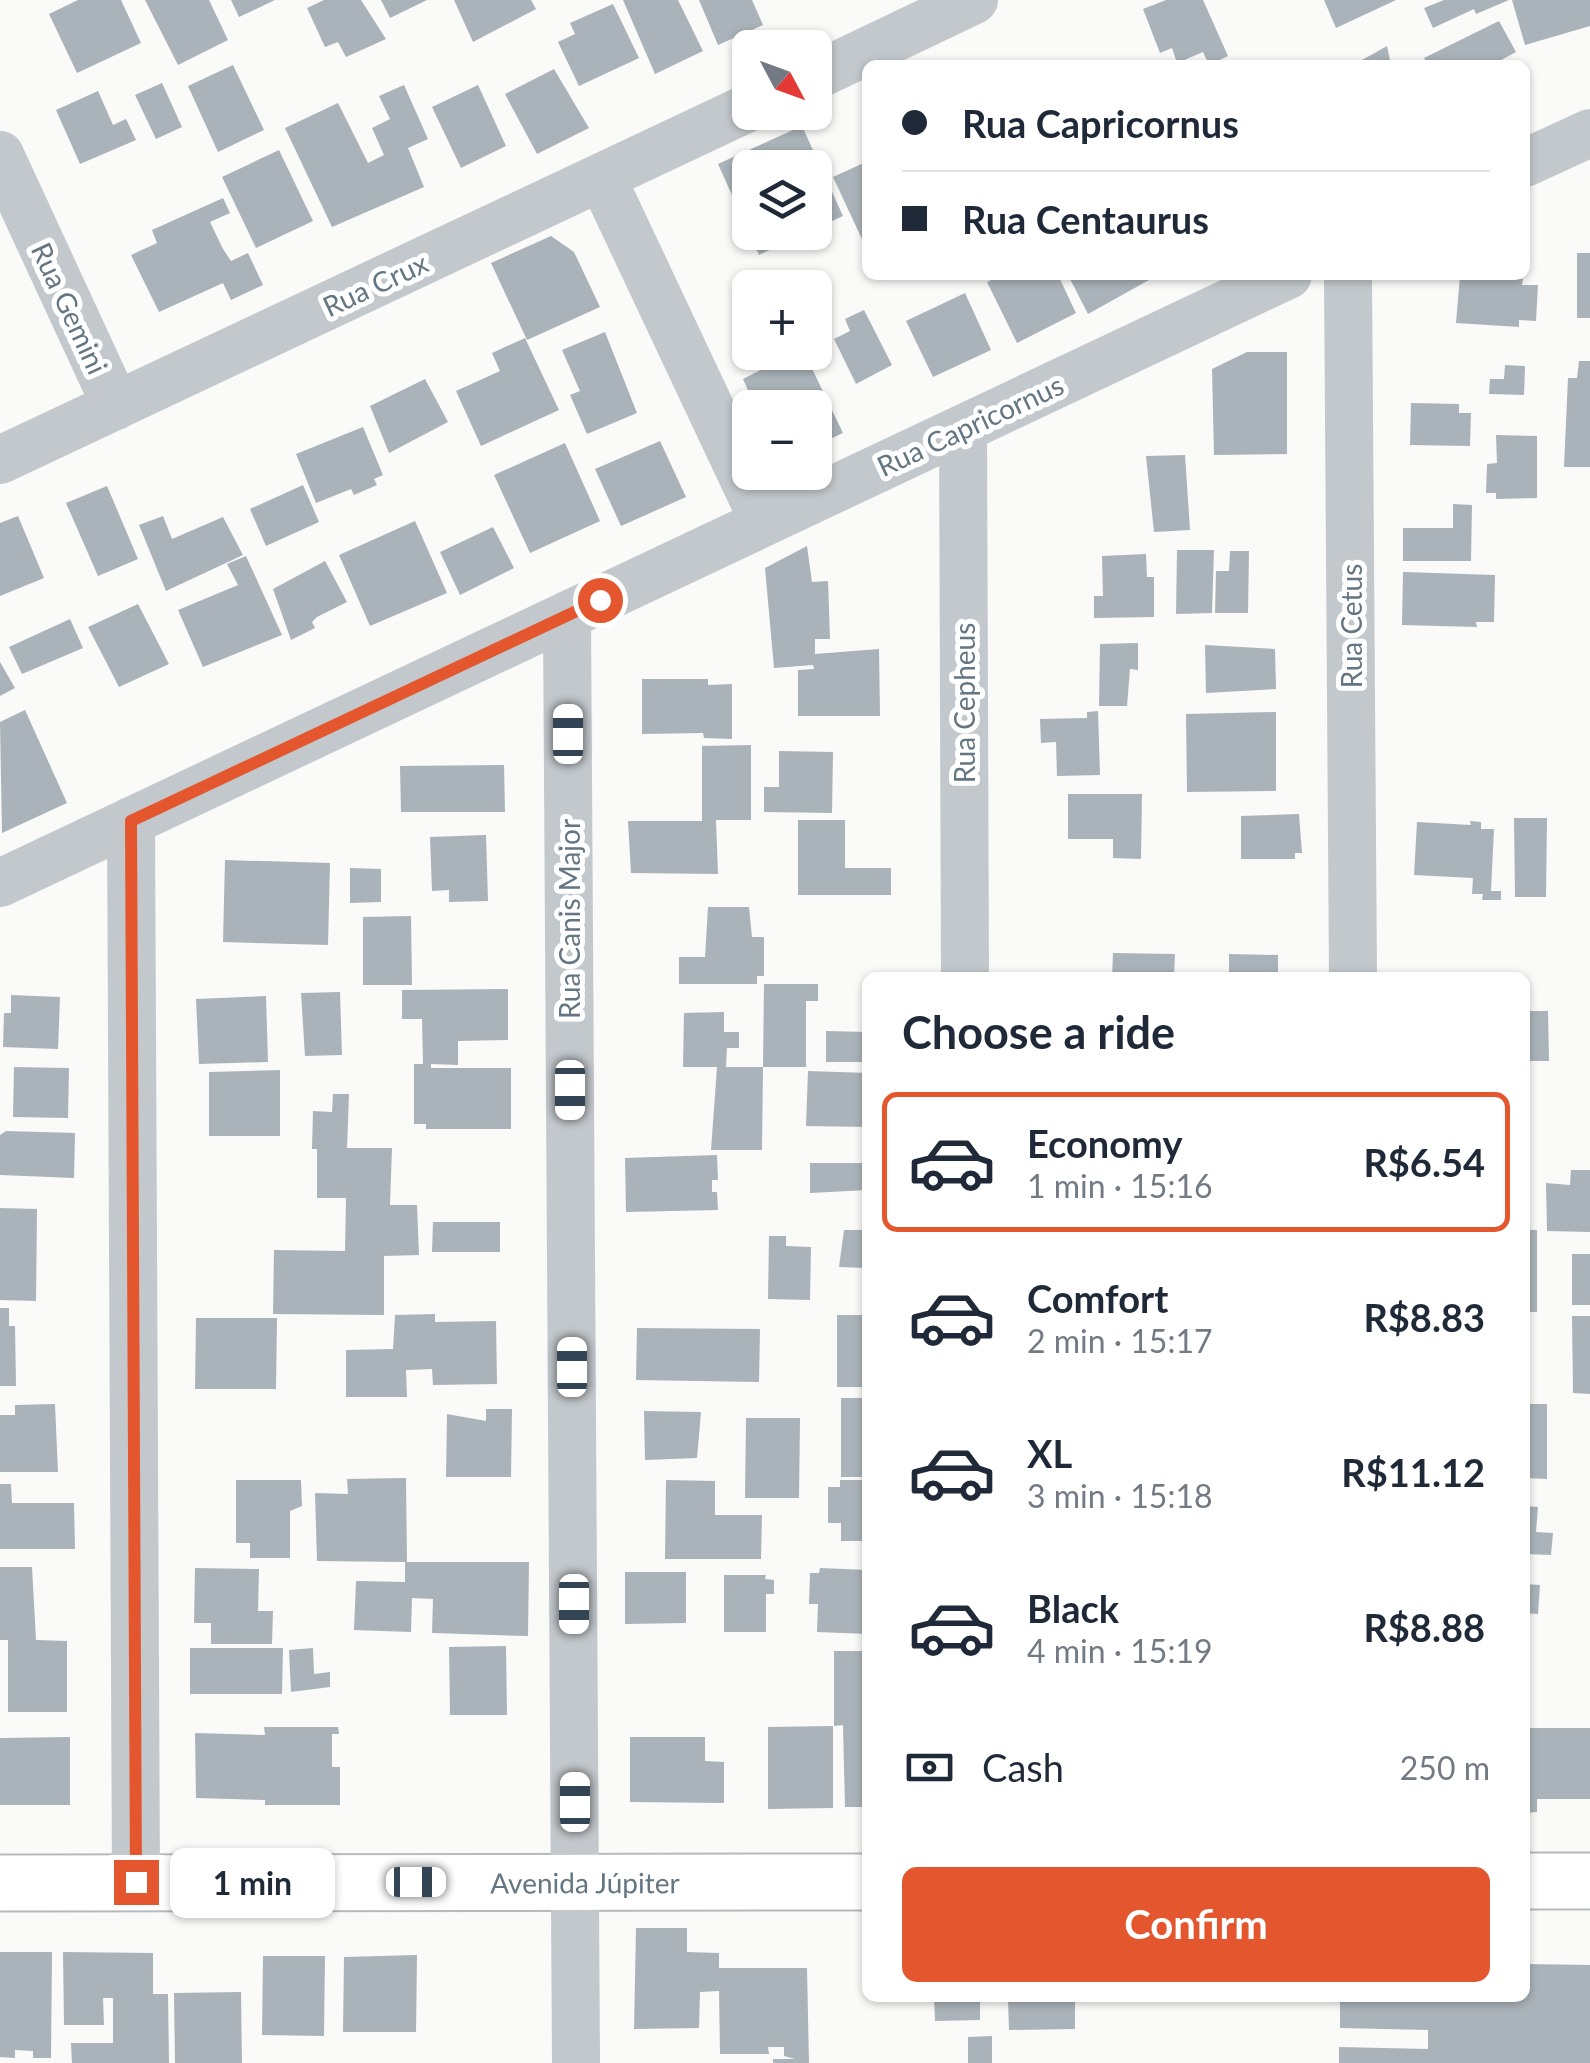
<!DOCTYPE html>
<meta charset="utf-8">
<style>
body{margin:0;font-family:Lato,sans-serif;background:#f6f6f7;color:#1f2937;height:100vh;display:flex;flex-direction:column;font-size:38px;white-space:nowrap}
*{box-sizing:border-box;margin:0}
p{font-size:32px;color:#747a83}
.icon{flex:none;width:55px;height:55px;fill:none;stroke:currentColor;stroke-width:2;stroke-linecap:round;stroke-linejoin:round}
.map{position:relative;flex:1;overflow:hidden}
.sheet{position:absolute;left:862px;top:972px;width:668px;height:1030px;display:flex;flex-direction:column;background:#fff;border-radius:15px;box-shadow:0 2px 8px #0004}
.sheet>*{flex:none}
.top-card{position:absolute;left:862px;top:60px;width:668px;height:220px;border-radius:15px;box-shadow:0 2px 8px #0004;display:grid;align-content:center;height:220px;padding:0 40px;background:#fff}
.needle{width:65px;rotate:131deg}
.tools{position:absolute;left:732px;top:30px;display:grid;gap:20px}
.tools a{display:grid;place-items:center;width:100px;height:100px;border-radius:15px;background:#fff;box-shadow:0 2px 8px #0004;font-size:50px}
.end{position:absolute;width:45px;height:45px;margin:-22px;border:12px solid #e4572e;background:#fff;box-shadow:0 0 0 5px #fff}
.from{border-radius:50%}
.bubble{position:absolute;height:70px;border-radius:15px;background:#fff;box-shadow:0 2px 8px #0004;font-size:32px;font-weight:700;line-height:70px;text-align:center}
.car{position:absolute;width:30px;height:60px;margin:-30px -15px;border-radius:12px;box-shadow:0 0 8px 2px #0007;background:linear-gradient(#fff 24%,#345 0 40%,#fff 0 76%,#345 0 86%,#fff 0)}
.top-card b{display:flex;align-items:center;gap:35px;height:95px;font-size:38px}
.top-card b+b{border-top:2px solid #e0e1e3}
.top-card i{width:25px;height:25px;background:#1f2937}
ul{padding:0;list-style:none}
li{display:flex;align-items:center;gap:30px;height:140px;margin:0 20px 15px;padding:0 20px;border:5px solid transparent;border-radius:15px}
li div{flex:1}
li b{display:block;font-size:38px}
li em{font-style:normal;font-weight:700}
li.on{border-color:#e4572e}
li>.icon{width:90px;height:90px;stroke-width:1.5}
h2{padding:0 40px;font-size:45px;line-height:120px}
.pay{display:flex;align-items:center;gap:25px;height:110px;padding:0 40px;font-size:38px}
.pay p{margin-inline-start:auto}
.button{display:flex;gap:20px;margin-top:auto;padding:20px 40px}
.button a{flex:1;height:115px;border-radius:15px;background:#e4572e;color:#fff;font-size:40px;font-weight:700;line-height:115px;text-align:center}
.map>svg:first-child{display:block}
.building{fill:#aab3b9}
.lines{fill:none;stroke-linecap:round;stroke-linejoin:round}
.major-casing{stroke:#b5babe;stroke-width:59}
.minor{stroke:#c3c8cc;stroke-width:48}
.major{stroke:#fff;stroke-width:55}
.route{stroke:#e4572e;stroke-width:12}
.labels{text-anchor:middle;dominant-baseline:central;stroke-width:10;stroke-linejoin:round;paint-order:stroke}
.street-label{font-size:28px;fill:#657683;stroke:#fff}
</style>
<div class="map">
<svg width="1590" height="2063" viewBox="0 0 1590 2063">
<rect width="100%" height="100%" fill="#fafaf8"/>
<path class="building" d="M78,0h43l20,43 -64,30 -28,-59z
M145,0h64l19,40 -50,25z
M231,0h44l-36,17z
M324,0h37l25,39 -40,18 -8,-15 -13,5 -18,-39z
M381,0h46l-37,18z
M454,0h77l5,9 -63,33z
M623,0h55l25,51 -48,23z
M699,0h53l11,25 -45,20z
M1166,0h37l25,56 -19,9 -6,-13 -26,11 -5,-15 -12,5 -17,-44z
M1324,0h72l-60,28z
M1444,0h65l-33,14 -2,-5 -41,19 -9,-20z
M1512,0h78v26l-65,19z
M613,4l26,54 -60,28 -21,-44 17,-8 -5,-11z
M1499,21l17,31 -24,13h-64l-4,-7z
M1387,46l4,19h-27l-2,-5z
M233,65l31,65 -46,22 -30,-66z
M554,69l35,59 -52,26 -32,-60z
M162,83l20,44 -26,12 -21,-44z
M404,85l24,54 -20,9 16,39 -92,40 -47,-99 53,-25 30,60 16,-8 -12,-27 18,-9 -11,-23z
M478,85l28,61 -45,22 -29,-61z
M98,91l15,34 13,-6 10,21 -56,24 -24,-54z
M802,126l41,90 -28,13v-61h-65v64h58l-49,23 -41,-91z
M279,150l34,71 -57,27 -34,-71z
M868,161v91l-35,-75z
M223,198l7,15 -20,9 13,27 8,12 17,-8 15,32 -32,15 -8,-17 -64,29 -28,-57 26,-12 -5,-13z
M551,236l23,16 26,55 -73,33 -36,-77z
M1577,253h13v65h-13z
M1002,275h56l18,38 -59,30 -30,-61z
M1068,275h90l-70,39z
M1460,275l63,4 -1,6h16l-2,36 -17,-1v7l-63,-4z
M965,293l26,57 -58,27 -27,-56z
M864,310l28,55 -36,19 -22,-45 16,-8 -5,-12z
M605,332l32,81 -50,21 -17,-39 10,-4 -18,-41z
M525,338l34,72 -78,36 -25,-55 44,-20 -8,-18z
M796,352h8l39,81 -28,13v-38h-59l-13,-29z
M1247,352h40v102l-73,1 -2,-86z
M1579,361h11v106h-26l4,-89h9z
M1505,365l20,1 -1,29 -35,-1 1,-15h14z
M425,379l23,43 -59,31 -19,-47z
M1411,403l48,1v9h12l-1,33 -60,-1z
M363,427l20,48 -9,4 3,6 -23,10 -3,-6 -35,14 -20,-49z
M1496,435l41,1v62l-41,1v-6h-10l1,-29 10,-1z
M660,441l26,56 -65,29 -26,-57z
M565,443l35,78 -70,32 -36,-78z
M1185,455l5,75 -36,2 -8,-76z
M303,485l16,37 -53,24 -16,-37z
M107,486l31,73 -40,17 -32,-73z
M1453,504l19,1 -1,56h-68v-33h50z
M18,516l26,62 -44,18v-73z
M163,516l9,23 51,-22 20,38 -77,36 -27,-66z
M415,521l32,72 -77,33 -31,-71z
M493,527l21,41 -54,27 -20,-43z
M807,546l5,36 16,-1 2,58h-15v15l64,-5 1,67h-82v-46l16,-1 -1,-4 -39,3 -9,-100z
M1177,550h37l-2,63 -36,1z
M1230,551h19l-1,62h-33l1,-42h13z
M1146,554l1,23h7v40l-60,1v-22h9l-1,-40z
M246,556l36,79 -79,32 -25,-57 60,-25 -11,-21z
M325,561l22,41 -30,15 -5,5 3,6 -24,12 -18,-51z
M1403,572l92,3 -1,47h-18l1,5 -75,-2z
M138,604l31,60 -50,23 -31,-60z
M70,619l13,29 -61,26 -13,-27z
M1138,643v27l-8,-1 -3,37h-28l1,-62z
M1205,645l70,4 1,40 -70,4z
M0,662l15,26 -15,8z
M642,679h66v6l24,-1v55l-28,-1 -1,-5 -61,1z
M25,710l42,93 -65,30 -2,-111z
M1098,711l2,64 -43,1 -1,-34 -15,1 -1,-24 47,-1v-6z
M1276,712v79l-89,1 -1,-78z
M751,745v75h-35l2,54 -87,-1 -3,-52h74v-75z
M779,751l54,1 -1,61 -68,-1v-25h15z
M504,765l1,47h-104l-1,-46z
M1068,794h74l-1,65 -28,-1v-19h-45z
M1299,814l3,39h-7v6h-54v-43z
M1514,818h33l-1,79h-31z
M798,820h47v48h46v27h-93z
M1470,821l11,1v7h13l-3,62h10v9h-19l1,-6h-11l1,-16 -59,-3 3,-53 54,3z
M486,835l2,66 -39,1v-12l-17,1 -2,-54z
M225,860l105,3 -2,82 -105,-3z
M350,868l31,1v33l-31,1z
M708,907h41l3,30h12v39h-7v8h-78v-27h26z
M411,916l1,69h-49v-68z
M1113,953l62,1 -1,24h-62z
M1229,954l49,1v23h-49z
M764,984h54v17h-12v66h-43l-1,83h-51l6,-83h-34l1,-54 40,-1v20h15v16h-12l-1,19h37z
M508,989v51l-50,1v24l-27,-1v4h80v61h-85v-5h-12v-60h9l-1,-45h-20v-29z
M340,992l2,63 -37,1 -4,-63z
M11,995l49,2 -2,52 -55,-2 1,-34h7z
M266,996l2,66 -69,2 -3,-65z
M1525,1011h23l1,50h-24z
M826,1031l42,1v30h-42z
M14,1067l55,1 -1,50 -55,-1z
M280,1070v66h-71v-64z
M808,1071l60,2v54l-62,-1z
M333,1094h16l-2,54h45l-2,57h27l2,50 -35,1v59l-111,-1 1,-64 71,1 1,-53h-29v-49h-5l1,-38 19,1z
M6,1131l69,2 -1,45 -74,-3v-40z
M717,1155l1,25h-6v12h5l1,18 -92,2 -1,-54z
M810,1163h58v27l-58,3z
M1571,1170h19v62l-43,-1 -1,-48 24,2z
M0,1208l37,1 -1,92 -36,-1z
M433,1222h67v30h-68z
M844,1230h24l-1,38 -28,-1z
M1525,1230h12v82h-12z
M769,1236h17v10l25,1 -1,53 -42,-1z
M1572,1254h18v51h-18z
M0,1308h9v18h6l1,60h-16z
M435,1314v8l61,-1 1,63 -64,1 -1,-16 -26,1 1,27h-61v-47l47,-1 2,-34z
M837,1315h31v72h-31z
M1572,1316h18v78l-17,-1z
M196,1318h81l-1,71h-81z
M637,1328l123,1 -1,53 -123,-2z
M841,1398h27v79h-27z
M55,1404l3,68h-58v-57h15v-10z
M1525,1404h22v75l-22,-1z
M486,1409h26l-1,68h-65l1,-63 39,7z
M644,1411l57,1 -4,46 -52,2z
M746,1418h54l-1,80h-54z
M406,1478l1,84h122l-1,74 -96,-3 1,-34 -21,-1 -1,34 -57,-2 2,-49 49,1v-20l-88,-1 -2,-68 33,1 -1,-15z
M236,1480h65l1,26 -12,5v47h-40v-15h-14z
M666,1480l49,1v34h47l-1,44h-96z
M840,1480h28v61h-27v-18h-13v-36h12z
M0,1484h11l1,19h62l1,46h-75z
M1525,1506l13,1 -2,25 17,1 -2,22 -26,-1z
M0,1567h32l4,73 31,1v71h-59v-72h-8z
M195,1568l64,1 -1,42h15l-1,33h-61v-21h-17z
M820,1568l48,2v64l-51,-2 1,-28h-9l1,-31h9z
M625,1572h61v51l-61,1z
M724,1575h42l-1,4 9,1v14h-8v38h-42z
M1525,1584l15,1 -2,29 -13,-1z
M506,1646l1,69h-57l-1,-68z
M190,1648h93l-1,46h-92z
M313,1648l1,26 16,-2v15l-39,5 -2,-42z
M834,1651h34v156h-23l-2,-82 -9,1z
M833,1726v82l-65,1v-82z
M264,1727h74l1,7h-7v33h8v38h-75v-5l-69,-2 -1,-65 70,2z
M1525,1728h65v71h-53v13l-12,1z
M70,1737v68h-70v-67z
M630,1737h75v24l19,1v41l-94,-1z
M636,1928h51v24l32,1v15h88l2,95h-36v-4h22l-11,-3v-9h-16l1,7h-49l-1,-63 -19,1 -1,36 -65,1z
M0,1952h52l-1,106h-18v-7l-18,-1v8l-15,-1z
M63,1952l90,1v41h15l1,69h-97l-1,-20h42v-45h-10l1,27h-40z
M417,1955l-1,77h-73l1,-75z
M263,1956h62l-1,80 -62,-1z
M1525,1964l65,1v98h-251v-16l89,2v-19l-88,-2v-30h185z
M241,1992l1,71h-67l-1,-70z
M934,1998h46v22l-45,1z
M1008,1998h67v31l-66,1z
M992,2036v27h-24v-26z"/>
<g class="lines">
<defs>
<g id="major">
<path d="M1525,1881h65"/>
<path id="s1" d="M0,1883l868,-1"/>
</g>
</defs>
<use href="#major" class="major-casing"/>
<path class="minor" d="M815,76l159,-76
M0,155l116,251
M1525,163l65,-30
M602,178l162,344
M1348,275l5,703
M963,429l2,549
M0,460l750,-353
M567,615l9,1448
M131,821l5,1061
M0,883l1288,-608"/>
<use href="#major" class="major"/>
</g>
<g class="lines">
<path class="route" d="M136,1882l-5,-1061 469,-221"/>
</g>
<g class="labels">
<g class="street-label">
<text transform="translate(375 284) rotate(-25)">Rua Crux</text>
<text transform="translate(70 308) rotate(65)">Rua Gemini</text>
<text transform="translate(970 425) rotate(-25)">Rua Capricornus</text>
<text transform="translate(1351 626) rotate(-90)">Rua Cetus</text>
<text transform="translate(964 703) rotate(-90)">Rua Cepheus</text>
<text transform="translate(569 919) rotate(-90)">Rua Canis Major</text>
<text stroke="none"><textPath href="#s1" startOffset="585">Avenida Júpiter</textPath></text>
</g>
</g>
</svg>
<div class="tools">
<a><svg class="needle" viewBox="-14 -14 28 28"><path d="M0-13l5 13h-10z" fill="#e53935"/><path d="M0 13l5-13h-10z" fill="#747a83"/></svg></a>
<a><svg class="icon" aria-label="layers" viewBox="0 0 24 24"><path d="M12 4l9 5-9 5-9-5zM3 14l9 5 9-5"/></svg></a>
<a>+</a>
<a>−</a>
</div>
<i class="end from" style="left:600px;top:600px"></i>
<i class="end" style="left:136px;top:1882px"></i>
<div class="bubble" style="left:170px;top:1848px;width:165px">1 min</div>
<i class="car" style="left:568px;top:734px;rotate:0deg"></i>
<i class="car" style="left:570px;top:1090px;rotate:180deg"></i>
<i class="car" style="left:572px;top:1367px;rotate:0deg"></i>
<i class="car" style="left:574px;top:1604px;rotate:180deg"></i>
<i class="car" style="left:575px;top:1802px;rotate:0deg"></i>
<i class="car" style="left:416px;top:1882px;rotate:90deg"></i>
<div class="top-card">
<b><i class="from"></i>Rua Capricornus</b>
<b><i></i>Rua Centaurus</b>
</div>
<section class="sheet">
<h2>Choose a ride</h2>
<ul>
<li class="on"><svg class="icon" aria-label="car" viewBox="0 0 24 24"><path d="M5 17H2v-5l4-1 3-4h7l3 4 3 1v5h-3M9 17h6M6 11h13"/><circle cx="7" cy="17" r="2"/><circle cx="17" cy="17" r="2"/></svg><div><b>Economy</b><p>1 min · 15:16</p></div><em>R$6.54</em></li>
<li><svg class="icon" aria-label="car" viewBox="0 0 24 24"><path d="M5 17H2v-5l4-1 3-4h7l3 4 3 1v5h-3M9 17h6M6 11h13"/><circle cx="7" cy="17" r="2"/><circle cx="17" cy="17" r="2"/></svg><div><b>Comfort</b><p>2 min · 15:17</p></div><em>R$8.83</em></li>
<li><svg class="icon" aria-label="car" viewBox="0 0 24 24"><path d="M5 17H2v-5l4-1 3-4h7l3 4 3 1v5h-3M9 17h6M6 11h13"/><circle cx="7" cy="17" r="2"/><circle cx="17" cy="17" r="2"/></svg><div><b>XL</b><p>3 min · 15:18</p></div><em>R$11.12</em></li>
<li><svg class="icon" aria-label="car" viewBox="0 0 24 24"><path d="M5 17H2v-5l4-1 3-4h7l3 4 3 1v5h-3M9 17h6M6 11h13"/><circle cx="7" cy="17" r="2"/><circle cx="17" cy="17" r="2"/></svg><div><b>Black</b><p>4 min · 15:19</p></div><em>R$8.88</em></li>
</ul>
<div class="pay"><svg class="icon" aria-label="cash" viewBox="0 0 24 24"><path d="M3 7h18v10H3z"/><circle cx="12" cy="12" r="2"/></svg>Cash<p>250 m</p></div>
<div class="button"><a>Confirm</a></div>
</section>
</div>
